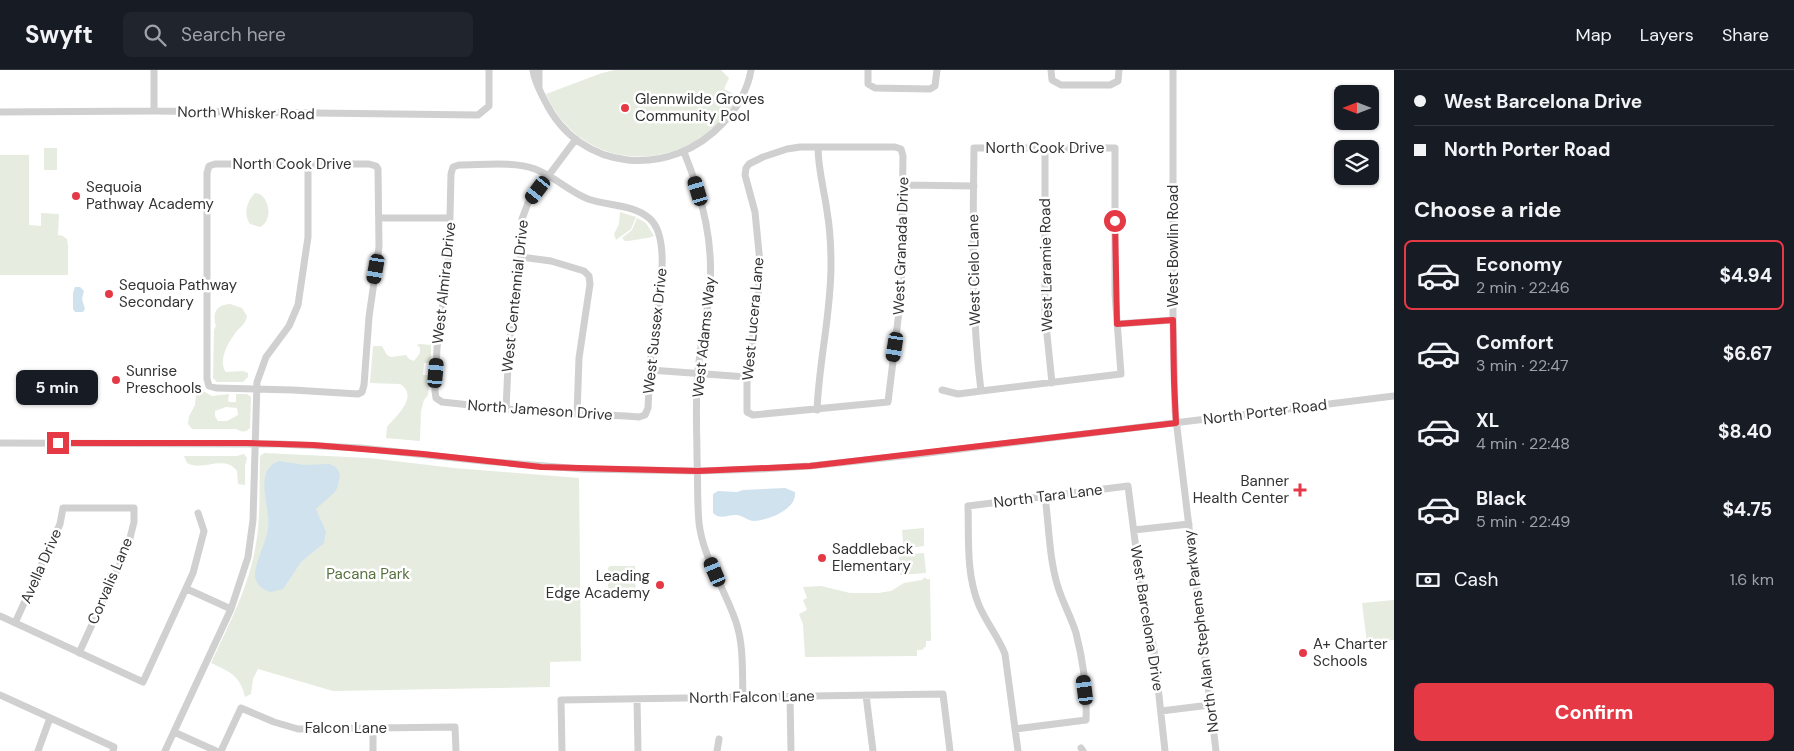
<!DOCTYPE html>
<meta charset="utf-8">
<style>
body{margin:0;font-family:"DM Sans",sans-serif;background:#20242c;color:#f1f3f6;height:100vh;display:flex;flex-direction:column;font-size:19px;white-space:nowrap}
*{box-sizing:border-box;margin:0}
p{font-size:16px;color:#9ea1a6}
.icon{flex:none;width:28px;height:28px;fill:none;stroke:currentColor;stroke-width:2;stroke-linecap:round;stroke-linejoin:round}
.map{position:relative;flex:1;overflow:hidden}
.details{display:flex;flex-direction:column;background:#171b24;width:400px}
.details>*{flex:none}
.guide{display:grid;align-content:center;height:110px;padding:0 20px;background:#171b24}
.needle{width:32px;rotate:270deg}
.buttons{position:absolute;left:1334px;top:15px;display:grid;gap:10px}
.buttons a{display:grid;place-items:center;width:45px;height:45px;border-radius:8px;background:#171b24;box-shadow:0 1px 4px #0004;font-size:25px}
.end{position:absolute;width:22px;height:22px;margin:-11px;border:6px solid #e63946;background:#fff;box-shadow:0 0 0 2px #fff}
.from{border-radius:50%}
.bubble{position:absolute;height:35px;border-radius:8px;background:#171b24;box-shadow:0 1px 4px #0004;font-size:16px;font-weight:700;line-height:35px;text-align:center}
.car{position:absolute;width:15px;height:30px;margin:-15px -8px;border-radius:6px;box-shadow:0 0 4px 1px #0007;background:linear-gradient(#222 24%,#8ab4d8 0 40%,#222 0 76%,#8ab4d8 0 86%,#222 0)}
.guide b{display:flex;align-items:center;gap:18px;height:48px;font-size:19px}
.guide b+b{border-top:1px solid #363941}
.guide i{width:12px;height:12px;background:#f1f3f6}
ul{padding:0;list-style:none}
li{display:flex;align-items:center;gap:15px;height:70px;margin:0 10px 8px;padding:0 10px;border:2px solid transparent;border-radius:8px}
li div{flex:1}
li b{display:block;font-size:19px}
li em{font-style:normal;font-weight:700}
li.active{border-color:#e63946}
li>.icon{width:45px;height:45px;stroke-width:1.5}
h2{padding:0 20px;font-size:22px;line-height:60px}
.pay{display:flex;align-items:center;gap:12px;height:55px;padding:0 20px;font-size:19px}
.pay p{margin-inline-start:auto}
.action{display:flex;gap:10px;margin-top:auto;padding:10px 20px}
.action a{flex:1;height:58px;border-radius:8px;background:#e63946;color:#fff;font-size:20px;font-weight:700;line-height:58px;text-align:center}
header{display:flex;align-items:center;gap:30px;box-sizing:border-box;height:70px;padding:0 25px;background:#171b24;border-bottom:1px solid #363941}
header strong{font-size:24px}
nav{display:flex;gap:28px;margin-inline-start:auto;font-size:18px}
.search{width:350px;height:45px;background:#20242c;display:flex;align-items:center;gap:12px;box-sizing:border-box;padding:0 18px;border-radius:8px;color:#9ea1a6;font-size:19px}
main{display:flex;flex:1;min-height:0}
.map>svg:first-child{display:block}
.green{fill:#e6ecdf;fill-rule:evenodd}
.water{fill:#cfe2ee}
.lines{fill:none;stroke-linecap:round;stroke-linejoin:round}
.minor{stroke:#d0d0d0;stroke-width:7}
.route{stroke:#e63946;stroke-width:6}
.poi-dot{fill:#e63946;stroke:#fff;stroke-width:2}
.labels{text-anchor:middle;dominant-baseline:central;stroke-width:5;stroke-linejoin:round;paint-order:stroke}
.poi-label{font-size:15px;fill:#333;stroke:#fff;text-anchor:start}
.street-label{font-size:15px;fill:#333;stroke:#fff}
.park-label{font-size:15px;fill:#56703f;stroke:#fff}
</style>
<header>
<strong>Swyft</strong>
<div class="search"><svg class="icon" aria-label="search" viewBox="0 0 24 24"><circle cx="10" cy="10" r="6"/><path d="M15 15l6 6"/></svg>Search here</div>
<nav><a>Map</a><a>Layers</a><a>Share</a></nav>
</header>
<main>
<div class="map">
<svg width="1394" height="681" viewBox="0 0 1394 681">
<rect width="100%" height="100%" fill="#fff"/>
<path class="green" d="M615,0h106l8,8 -5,11 14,7c-41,78 -154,84 -192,-2l56,-21z
M44,78h13v22h-13z
M0,85h29v70l12,1v-13l18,1 -1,21 5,1 4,3 1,7v29h-68z
M255,123c13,0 20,26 5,34l-10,-3c-7,-10 -3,-23 5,-31z
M620,142l16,5 -5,12 -15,11 -2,-6 5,-10z
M637,148l9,5 8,13c-4,2 -24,5 -29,5l-3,-3 10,-8z
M230,234l12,4 5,8c-1,9 -9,12 -13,19 -7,9 -16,27 -8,37l17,-1 5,2v4l-5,5h-26l-4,-4 1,-48 2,-4c-4,-13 0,-21 14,-22z
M420,274l11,1v18h-7l-1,12h7l-2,20 -4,5 -3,11 -1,30 -34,-3 1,-11c8,-10 33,-31 13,-43l-30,-1 3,-37h9l5,9 4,2 15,-2 3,4 5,2 6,-8v-5l-3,-3z
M203,321l9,5 17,-2 -1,7 2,1h6v-8h11l4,3 -1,31c-5,5 -8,4 -14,1h-44l-4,-5 1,-8 6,-11 1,-10zM226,337l11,1 1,7 -11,6h-9l-3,-5v-5z
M264,383l105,5 85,10 125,10 2,183 -31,1v25l-217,4 -75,-22 -5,10 -2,15 -6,3c-5,-22 -15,-25 -34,-34 18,-39 38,-76 45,-119 5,-29 3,-59 4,-88z
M244,384l3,4 -2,8v19l-7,-1 -1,-13c-13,-17 -35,1 -50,-8l-3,-7h53z
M924,458v18l-16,2v5h-4l-2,-23z
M924,483l2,20 -26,2 -1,-20z
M610,496h25l1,34 -28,-2v-30z
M925,507l1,2h4l1,62h-5v5l-4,4h-5v6l-112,1 -2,-33 -4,-10 8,-4 -4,-10 4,-2 -4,-11 18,-1 29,7h28l13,-2 13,-8 18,-3z
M1394,530v40l-27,3 -5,-40z"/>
<path class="water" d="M75,217h5l4,4 -2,8 3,10 -2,3h-8l-2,-3v-16z
M279,391l25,4 25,-1 7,3 4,7 -2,12 -3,6 -19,17 10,23 -2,11 -23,19 -18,27 -12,3c-8,-2 -14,-6 -16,-15 -1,-13 11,-33 13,-48 2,-17 -6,-36 -3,-51 1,-8 6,-14 14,-17z
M785,418l10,4c2,18 -27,28 -41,29 -7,0 -11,-6 -18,-6 -9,0 -16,5 -23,-2v-19l5,-3 19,1 6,-2z"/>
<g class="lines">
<path class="minor" d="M533,0c1,11 7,21 12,31 35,72 126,78 178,22 14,-14 25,-34 28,-53
M539,0v17
M868,0v14l7,4 55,1 5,-3 2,-16
M1051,0l1,10 9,5h49l8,-4 1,-11
M1173,0v250l2,91 41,340
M154,41v-41
M0,42l154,-1 324,4 11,-9v-36
M800,77h95l6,2 2,7 -2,139 -13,107 -135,13 -6,-3v-35l11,-78 2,-36 -5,-51 -10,-37 1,-7 3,-4 14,-7 24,-8z
M1045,78v167l7,68
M684,82c19,47 31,94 25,144 -3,25 -9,50 -11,75 -3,29 -1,59 -1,87 1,22 0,44 2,65 4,35 26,66 37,99 8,24 6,50 7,75
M215,94h154l7,2 2,3 1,78 -10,70 -5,68 -2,7 -4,2 -65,-4 -77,-2 -7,-2 -2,-7v-206l2,-7z
M459,95c22,0 55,-4 76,4 19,7 33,22 53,30 20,7 44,5 61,19 26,21 6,99 3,129 -2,20 -3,41 -4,61l-3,7 -6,2 -13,-1 -90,-4 -94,-10 -6,-4 -1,-7 2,-43 12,-91 2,-83 2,-7z
M903,115l71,1
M380,148h70
M521,187l30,4 33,10 5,5 1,8 -11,74 -2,56
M1117,254l56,-4
M650,300l97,7
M942,320l16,4 23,-3 140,-17 -6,-80v-146h-141c-1,82 -3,163 7,243
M506,339l3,-66 10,-63 3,-61 6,-16 48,-64
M817,340c2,-49 14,-96 14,-145 0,-18 -1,-36 -4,-54 -3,-22 -9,-42 -9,-64
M0,373l280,1 81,4 122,13 99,8 115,2 64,-2 49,-3 102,-11 482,-59
M1134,460l55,-6
M187,519l44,20
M0,546l143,66 50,-109 11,-42 -6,-18
M15,553l45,-99 3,-16h71v14l-6,24 -49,107
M0,625l114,52 -1,4
M866,625l7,56
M790,627l1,54
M637,629l1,52
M1161,641l49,-6
M373,658v23
M1015,659l71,-9c1,-28 -3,-60 -10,-87 -5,-16 -13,-30 -18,-46 -9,-29 -9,-61 -13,-91
M174,662l42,19
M1081,678l2,3
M38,681l12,-33
M165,681l66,-142 17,-52 5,-37 4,-138 9,-25 23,-31 9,-21 10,-68v-73
M221,681l20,-43 33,14 24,7 157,-2 1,24
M562,681l-1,-51 382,-6 7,57
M717,681l2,-12
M1018,681l-13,-97c-7,-18 -20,-33 -27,-51 -12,-31 -9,-65 -10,-97l160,-20 12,94 14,70 11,101"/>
</g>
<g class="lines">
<path class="route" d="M58,373h189l66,2 110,9 118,13 157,4 112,-5 366,-43 -2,-42 -1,-61 -56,4 -2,-103"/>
</g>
<g class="poi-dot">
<circle cx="625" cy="38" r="5"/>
<circle cx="76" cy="126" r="5"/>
<circle cx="109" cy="224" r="5"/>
<circle cx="116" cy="310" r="5"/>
<path d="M1297.5 412.5h5v5h5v5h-5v5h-5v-5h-5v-5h5z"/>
<circle cx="822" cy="488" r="5"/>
<circle cx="660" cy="515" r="5"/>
<circle cx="1303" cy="583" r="5"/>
</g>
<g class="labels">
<g class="poi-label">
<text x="635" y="29">Glennwilde Groves<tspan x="635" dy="17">Community Pool</tspan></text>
<text x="86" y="117">Sequoia<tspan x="86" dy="17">Pathway Academy</tspan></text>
<text x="119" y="215">Sequoia Pathway<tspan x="119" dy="17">Secondary</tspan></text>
<text x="126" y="301">Sunrise<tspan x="126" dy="17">Preschools</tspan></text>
<text x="1289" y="411" text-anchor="end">Banner<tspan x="1289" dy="17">Health Center</tspan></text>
<text x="832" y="479">Saddleback<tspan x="832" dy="17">Elementary</tspan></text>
<text x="650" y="506" text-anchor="end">Leading<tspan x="650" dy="17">Edge Academy</tspan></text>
<text x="1313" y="574">A+ Charter<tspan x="1313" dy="17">Schools</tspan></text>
</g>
<g class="street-label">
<text transform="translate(246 43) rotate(1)">North Whisker Road</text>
<text x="1045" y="78">North Cook Drive</text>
<text x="292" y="94">North Cook Drive</text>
<text transform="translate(901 176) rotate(-88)">West Granada Drive</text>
<text transform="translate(1173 176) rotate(-90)">West Bowlin Road</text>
<text transform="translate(1046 195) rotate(-91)">West Laramie Road</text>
<text transform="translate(974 200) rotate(-91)">West Cielo Lane</text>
<text transform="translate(444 213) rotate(-84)">West Almira Drive</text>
<text transform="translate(515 226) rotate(-84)">West Centennial Drive</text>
<text transform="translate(753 249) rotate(-85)">West Lucera Lane</text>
<text transform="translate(655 261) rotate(-84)">West Sussex Drive</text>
<text transform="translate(704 267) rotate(-84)">West Adams Way</text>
<text transform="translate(540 340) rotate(4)">North Jameson Drive</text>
<text transform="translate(1265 342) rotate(-7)">North Porter Road</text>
<text transform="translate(1048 426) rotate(-7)">North Tara Lane</text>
<text transform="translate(41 496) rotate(-66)">Avella Drive</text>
<text transform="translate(110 511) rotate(-67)">Corvalis Lane</text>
<text transform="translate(1147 548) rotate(81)">West Barcelona Drive</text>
<text transform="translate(1201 561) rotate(-97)">North Alan Stephens Parkway</text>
<text transform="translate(752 627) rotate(-1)">North Falcon Lane</text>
<text x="346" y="658">Falcon Lane</text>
</g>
<g class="park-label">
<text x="368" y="504">Pacana Park</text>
</g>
</g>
</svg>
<div class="buttons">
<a><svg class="needle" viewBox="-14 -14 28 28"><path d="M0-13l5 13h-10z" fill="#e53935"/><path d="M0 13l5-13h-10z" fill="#9ea1a6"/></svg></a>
<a><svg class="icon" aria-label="layers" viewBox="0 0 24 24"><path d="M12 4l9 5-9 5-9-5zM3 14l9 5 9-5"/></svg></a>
</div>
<i class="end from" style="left:1115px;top:151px"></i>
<i class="end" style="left:58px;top:373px"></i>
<div class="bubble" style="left:16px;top:300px;width:82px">5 min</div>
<i class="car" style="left:538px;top:120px;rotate:217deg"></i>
<i class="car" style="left:698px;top:121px;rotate:343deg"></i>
<i class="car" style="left:376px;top:199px;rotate:190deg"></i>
<i class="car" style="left:895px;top:277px;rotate:189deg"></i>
<i class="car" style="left:436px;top:303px;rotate:5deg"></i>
<i class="car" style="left:715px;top:502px;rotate:337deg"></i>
<i class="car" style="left:1085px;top:620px;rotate:353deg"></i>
</div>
<section class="details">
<div class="guide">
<b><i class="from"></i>West Barcelona Drive</b>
<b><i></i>North Porter Road</b>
</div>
<h2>Choose a ride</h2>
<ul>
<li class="active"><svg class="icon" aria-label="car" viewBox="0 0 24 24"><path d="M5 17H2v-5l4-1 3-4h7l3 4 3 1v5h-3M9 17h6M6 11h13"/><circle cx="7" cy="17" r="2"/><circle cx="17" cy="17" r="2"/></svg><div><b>Economy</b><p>2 min · 22:46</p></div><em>$4.94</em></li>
<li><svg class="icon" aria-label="car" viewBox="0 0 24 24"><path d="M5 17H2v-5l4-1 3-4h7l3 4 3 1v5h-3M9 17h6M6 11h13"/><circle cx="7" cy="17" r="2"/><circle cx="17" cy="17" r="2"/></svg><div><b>Comfort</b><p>3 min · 22:47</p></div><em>$6.67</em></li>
<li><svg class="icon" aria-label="car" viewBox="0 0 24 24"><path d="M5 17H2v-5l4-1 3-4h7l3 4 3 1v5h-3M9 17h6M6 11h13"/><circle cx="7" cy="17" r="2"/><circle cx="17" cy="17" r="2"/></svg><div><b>XL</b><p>4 min · 22:48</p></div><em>$8.40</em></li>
<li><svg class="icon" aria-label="car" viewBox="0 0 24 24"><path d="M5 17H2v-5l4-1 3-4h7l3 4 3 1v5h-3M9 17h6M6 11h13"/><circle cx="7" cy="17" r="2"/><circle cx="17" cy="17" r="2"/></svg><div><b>Black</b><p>5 min · 22:49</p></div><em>$4.75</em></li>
</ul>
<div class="pay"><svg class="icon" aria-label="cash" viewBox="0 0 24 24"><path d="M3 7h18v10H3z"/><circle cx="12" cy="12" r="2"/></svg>Cash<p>1.6 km</p></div>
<div class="action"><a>Confirm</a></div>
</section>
</main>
